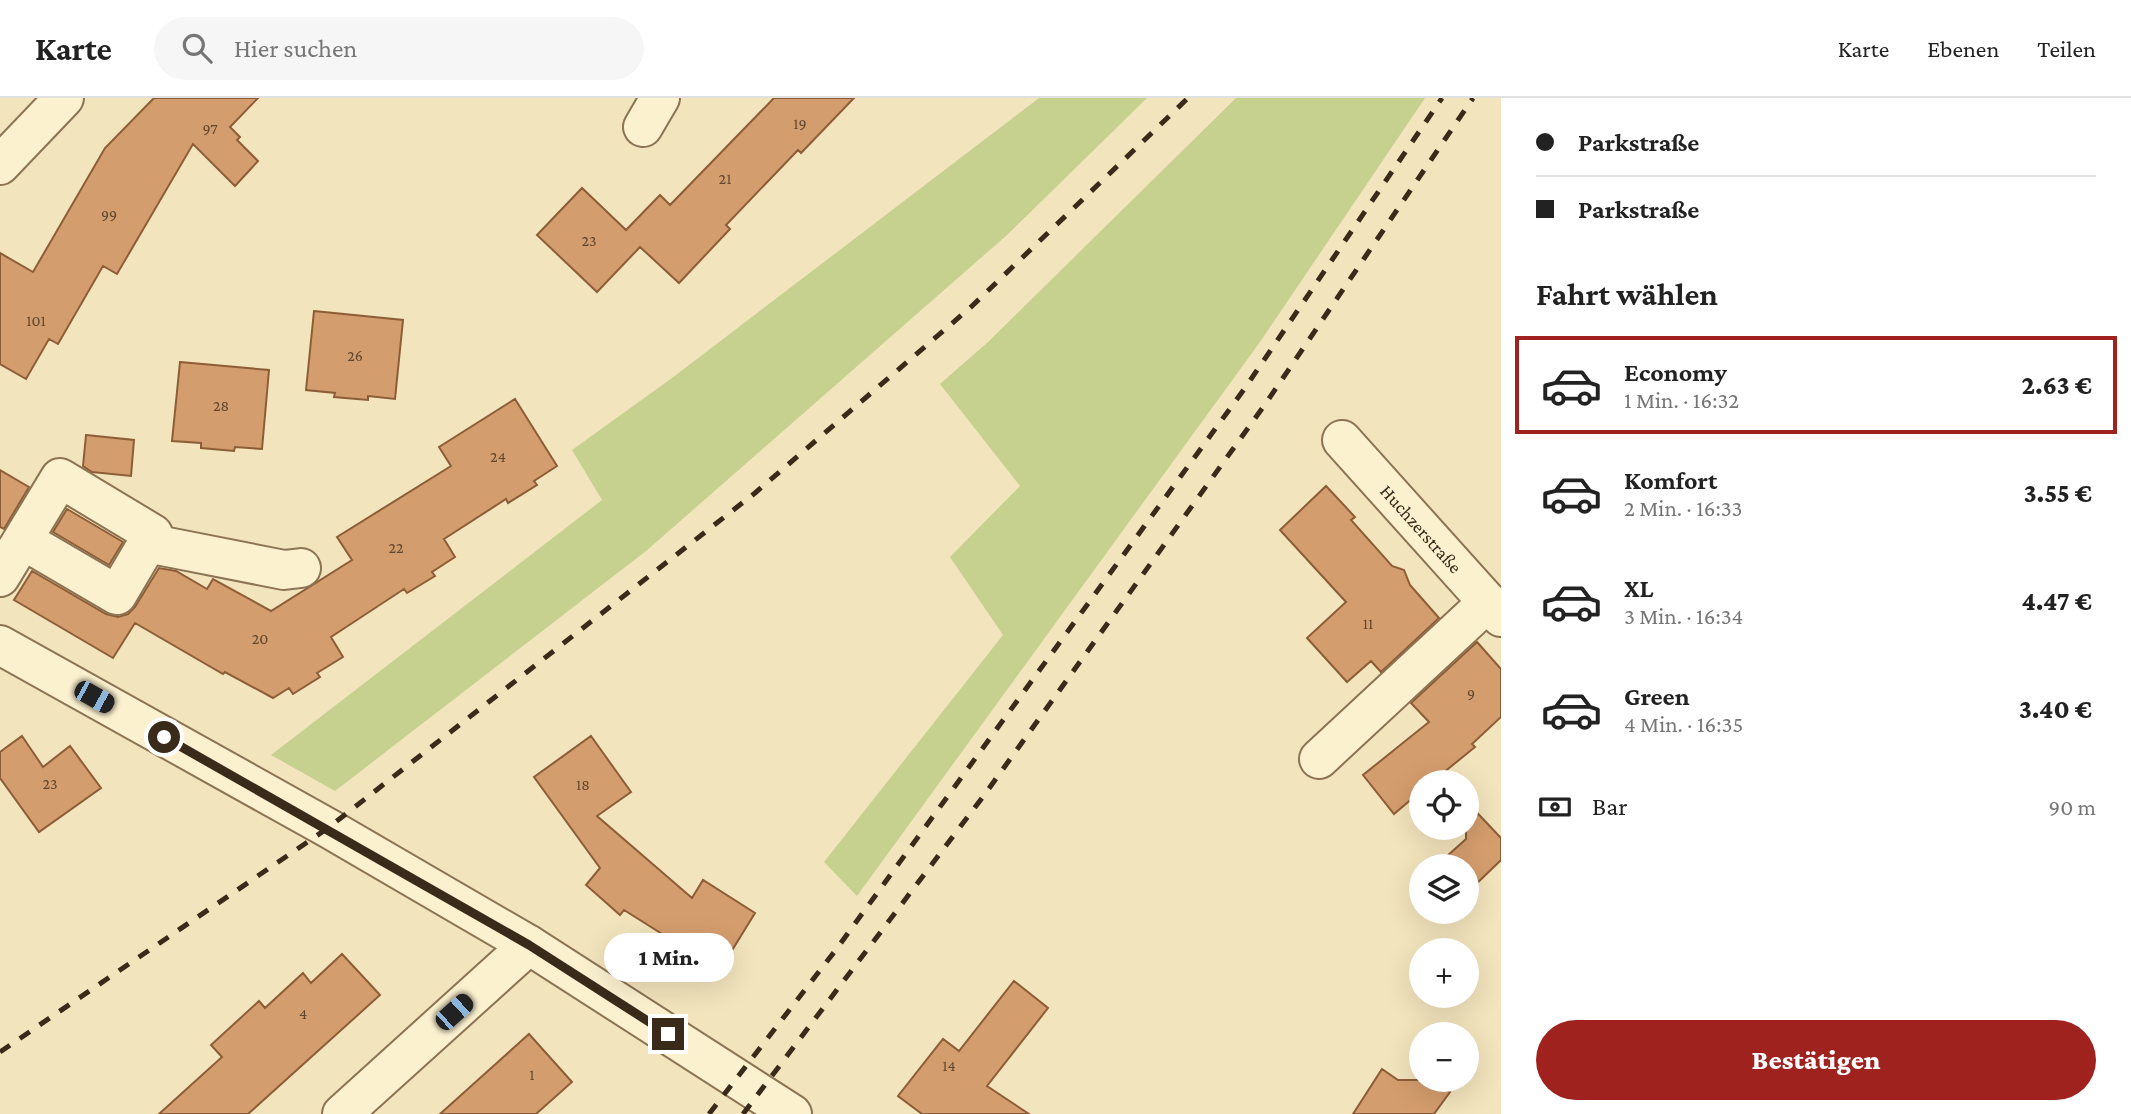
<!DOCTYPE html>
<html lang="de">
<meta charset="utf-8">
<style>
body{margin:0;font-family:"Crimson Pro",serif;background:#f6f6f6;color:#222;height:100vh;display:flex;flex-direction:column;font-size:26px;white-space:nowrap}
*{box-sizing:border-box;margin:0}
p{font-size:23px;color:#767676}
.icon{flex:none;width:38px;height:38px;fill:none;stroke:currentColor;stroke-width:2;stroke-linecap:round;stroke-linejoin:round}
.map{position:relative;flex:1;overflow:hidden}
.panel{display:flex;flex-direction:column;background:#fff;width:630px}
.panel>*{flex:none}
.top-card{display:grid;align-content:center;height:154px;padding:0 35px;background:#fff}
.tools{position:absolute;left:1409px;top:672px;display:grid;gap:14px}
.tools a{display:grid;place-items:center;width:70px;height:70px;border-radius:50%;background:#fff;box-shadow:0 7px 28px #0002;font-size:35px}
.end{position:absolute;width:32px;height:32px;margin:-16px;border:9px solid #392a1a;background:#fff;box-shadow:0 0 0 4px #fff}
.from{border-radius:50%}
.bubble{position:absolute;height:49px;border-radius:24px;background:#fff;box-shadow:0 7px 28px #0002;font-size:23px;font-weight:800;line-height:49px;text-align:center}
.car{position:absolute;width:21px;height:42px;margin:-21px -10px;border-radius:9px;box-shadow:0 0 5px 2px #0007;background:linear-gradient(#222 24%,#8ab4d8 0 40%,#222 0 76%,#8ab4d8 0 86%,#222 0)}
.top-card b{display:flex;align-items:center;gap:24px;height:66px;font-size:26px}
.top-card b+b{border-top:2px solid #e0e0e0}
.top-card i{width:18px;height:18px;background:#222}
ul{padding:0;list-style:none}
li{display:flex;align-items:center;gap:21px;height:98px;margin:0 14px 10px;padding:0 21px;border:4px solid transparent;border-radius:0px}
li div{flex:1}
li b{display:block;font-size:26px}
li em{font-style:normal;font-weight:800}
li.current{border-color:#a0221e}
li>.icon{width:63px;height:63px;stroke-width:1.5}
h2{padding:0 35px;font-size:32px;line-height:84px}
.pay{display:flex;align-items:center;gap:18px;height:77px;padding:0 35px;font-size:26px}
.pay p{margin-inline-start:auto}
.button{display:flex;gap:14px;margin-top:auto;padding:14px 35px}
.button a{flex:1;height:80px;border-radius:42px;background:#a0221e;color:#fff;font-size:28px;font-weight:800;line-height:80px;text-align:center}
header{display:flex;align-items:center;gap:42px;box-sizing:border-box;height:98px;padding:0 35px;background:#fff;border-bottom:2px solid #e0e0e0}
header strong{font-size:33px}
nav{display:flex;gap:38px;margin-inline-start:auto;font-size:24px}
.search{width:490px;height:63px;background:#f6f6f6;display:flex;align-items:center;gap:18px;box-sizing:border-box;padding:0 24px;border-radius:38px;color:#767676;font-size:26px}
main{display:flex;flex:1;min-height:0}
.map>svg:first-child{display:block}
.green{fill:#c6d18f}
.building{fill:#d49d6d;stroke:#8d5d37;stroke-width:2}
.lines{fill:none;stroke-linecap:round;stroke-linejoin:round}
.minor-casing{stroke:#8b7354;stroke-width:42}
.minor{stroke:#fcf1cf;stroke-width:38}
.rail{stroke:#392a1a;stroke-width:5;stroke-dasharray:12 12;stroke-linecap:butt}
.route{stroke:#392a1a;stroke-width:9}
.labels{text-anchor:middle;dominant-baseline:central;stroke-width:5;stroke-linejoin:round;paint-order:stroke}
.number-label{font-size:16px;fill:#60472f}
.street-label{font-size:19px;fill:#392a1a;stroke:#f9eecc}
</style>
<header>
<strong>Karte</strong>
<div class="search"><svg class="icon" aria-label="search" viewBox="0 0 24 24"><circle cx="10" cy="10" r="6"/><path d="M15 15l6 6"/></svg>Hier suchen</div>
<nav><a>Karte</a><a>Ebenen</a><a>Teilen</a></nav>
</header>
<main>
<div class="map">
<svg width="1501" height="1016" viewBox="0 0 1501 1016">
<rect width="100%" height="100%" fill="#f2e4bc"/>
<path class="green" d="M1039,0h108l-140,137 -361,316 -311,240 -64,-36 331,-255 -30,-50 100,-72z
M1236,0h189l-165,244 -403,554 -33,-34 179,-227 -53,-78 70,-71 -80,-102 48,-42z"/>
<path class="building" d="M154,0h104l-28,29 10,10 -3,3 21,21 -23,25 -42,-42 -76,130 -14,-8 -45,78 -9,-5 -23,40 -26,-15v-111l33,19 72,-124z
M774,0h80l-53,55 -3,-3 -72,75 4,4 -51,54 -39,-36 -43,45 -60,-57 45,-47 44,42 34,-35 10,10z
M314,213l89,9 -8,79 -27,-3v4l-34,-3 1,-4 -29,-3z
M180,264l89,8 -7,79 -27,-2 -1,4 -33,-3v-5l-29,-2z
M515,301l42,67 -23,15 3,4 -29,18 -2,-4 -62,40 11,18 -23,15 3,4 -28,17 -3,-4 -73,48 12,20 -26,16 3,4 -27,17 -4,-6 -16,10 -48,-26 -2,2 -88,-51 -22,35 -99,-58 18,-29 74,43 12,3 10,-3 7,-7 24,-39 17,3 31,18 6,-10 58,32 81,-51 -15,-23 114,-71 -12,-19z
M86,337l48,5 -3,36 -39,-4 -9,-6z
M0,372l29,17 -25,42 -4,-2z
M1326,388l29,31 -4,3 41,46 12,4 6,15 29,33 -58,54 -10,-11 -24,21 -40,-44 39,-36 -66,-72z
M67,411l56,33 -14,23 -56,-33z
M1477,544l24,27v48l-29,27 3,3 -43,35h-11v9l-27,23 -31,-39 66,-53 -18,-19z
M22,638l21,31 27,-21 31,42 -62,44 -39,-54v-26z
M591,638l40,56 -34,24 95,82 11,-18 52,33 -24,39 -7,21 -100,-63 -4,5 -34,-30 14,-17 -66,-91z
M1466,703l35,37v22l-27,26 -8,-8v-12h-10l-9,-10 19,-17z
M342,856l38,41 -132,119h-89l63,-57 -11,-12 48,-44 6,7 38,-35 8,10z
M1014,883l34,27 -61,78 42,28h-107l-24,-18 45,-57 16,12z
M529,936l43,48 -36,32h-96z
M1382,971l16,11h33l19,12 -16,22h-81z"/>
<g class="lines">
<defs>
<g id="minor">
<path d="M643,29l17,-29"/>
<path d="M0,67l64,-67"/>
<path id="s1" d="M1342,342l159,177"/>
<path d="M147,445l137,27 17,-2"/>
<path d="M0,479l60,-99 93,56 -36,61 -94,-55"/>
<path d="M0,547l328,183 201,117 263,169"/>
<path d="M1319,661l169,-157"/>
<path d="M342,1016l187,-169"/>
</g>
</defs>
<use href="#minor" class="minor-casing"/>
<use href="#minor" class="minor"/>
<path class="rail" d="M0,954l328,-224 427,-335 216,-186 217,-209
M709,1016l126,-163 410,-563 197,-290
M743,1016l242,-320 281,-391 207,-305"/>
</g>
<g class="lines">
<path class="route" d="M164,639l365,208 139,89"/>
</g>
<g class="labels">
<g class="number-label">
<text x="800" y="25">19</text>
<text x="210" y="30">97</text>
<text x="725" y="80">21</text>
<text x="109" y="116">99</text>
<text x="589" y="142">23</text>
<text x="36" y="222">101</text>
<text x="355" y="257">26</text>
<text x="221" y="307">28</text>
<text x="498" y="358">24</text>
<text x="396" y="449">22</text>
<text x="1368" y="525">11</text>
<text x="260" y="540">20</text>
<text x="1471" y="595">9</text>
<text x="50" y="685">23</text>
<text x="583" y="686">18</text>
<text x="303" y="915">4</text>
<text x="949" y="967">14</text>
<text x="532" y="976">1</text>
</g>
<g class="street-label">
<text stroke="none"><textPath href="#s1" startOffset="119">Huchzerstraße</textPath></text>
</g>
</g>
</svg>
<div class="tools">
<a><svg class="icon" aria-label="locate" viewBox="0 0 24 24"><circle cx="12" cy="12" r="6"/><path d="M12 2v4M12 18v4M2 12h4M18 12h4"/></svg></a>
<a><svg class="icon" aria-label="layers" viewBox="0 0 24 24"><path d="M12 4l9 5-9 5-9-5zM3 14l9 5 9-5"/></svg></a>
<a>+</a>
<a>−</a>
</div>
<i class="end from" style="left:164px;top:639px"></i>
<i class="end" style="left:668px;top:936px"></i>
<div class="bubble" style="left:604px;top:835px;width:130px">1 Min.</div>
<i class="car" style="left:94px;top:599px;rotate:119deg"></i>
<i class="car" style="left:454px;top:914px;rotate:48deg"></i>
</div>
<section class="panel">
<div class="top-card">
<b><i class="from"></i>Parkstraße</b>
<b><i></i>Parkstraße</b>
</div>
<h2>Fahrt wählen</h2>
<ul>
<li class="current"><svg class="icon" aria-label="car" viewBox="0 0 24 24"><path d="M5 17H2v-5l4-1 3-4h7l3 4 3 1v5h-3M9 17h6M6 11h13"/><circle cx="7" cy="17" r="2"/><circle cx="17" cy="17" r="2"/></svg><div><b>Economy</b><p>1 Min. · 16:32</p></div><em>2.63 €</em></li>
<li><svg class="icon" aria-label="car" viewBox="0 0 24 24"><path d="M5 17H2v-5l4-1 3-4h7l3 4 3 1v5h-3M9 17h6M6 11h13"/><circle cx="7" cy="17" r="2"/><circle cx="17" cy="17" r="2"/></svg><div><b>Komfort</b><p>2 Min. · 16:33</p></div><em>3.55 €</em></li>
<li><svg class="icon" aria-label="car" viewBox="0 0 24 24"><path d="M5 17H2v-5l4-1 3-4h7l3 4 3 1v5h-3M9 17h6M6 11h13"/><circle cx="7" cy="17" r="2"/><circle cx="17" cy="17" r="2"/></svg><div><b>XL</b><p>3 Min. · 16:34</p></div><em>4.47 €</em></li>
<li><svg class="icon" aria-label="car" viewBox="0 0 24 24"><path d="M5 17H2v-5l4-1 3-4h7l3 4 3 1v5h-3M9 17h6M6 11h13"/><circle cx="7" cy="17" r="2"/><circle cx="17" cy="17" r="2"/></svg><div><b>Green</b><p>4 Min. · 16:35</p></div><em>3.40 €</em></li>
</ul>
<div class="pay"><svg class="icon" aria-label="cash" viewBox="0 0 24 24"><path d="M3 7h18v10H3z"/><circle cx="12" cy="12" r="2"/></svg>Bar<p>90 m</p></div>
<div class="button"><a>Bestätigen</a></div>
</section>
</main>
